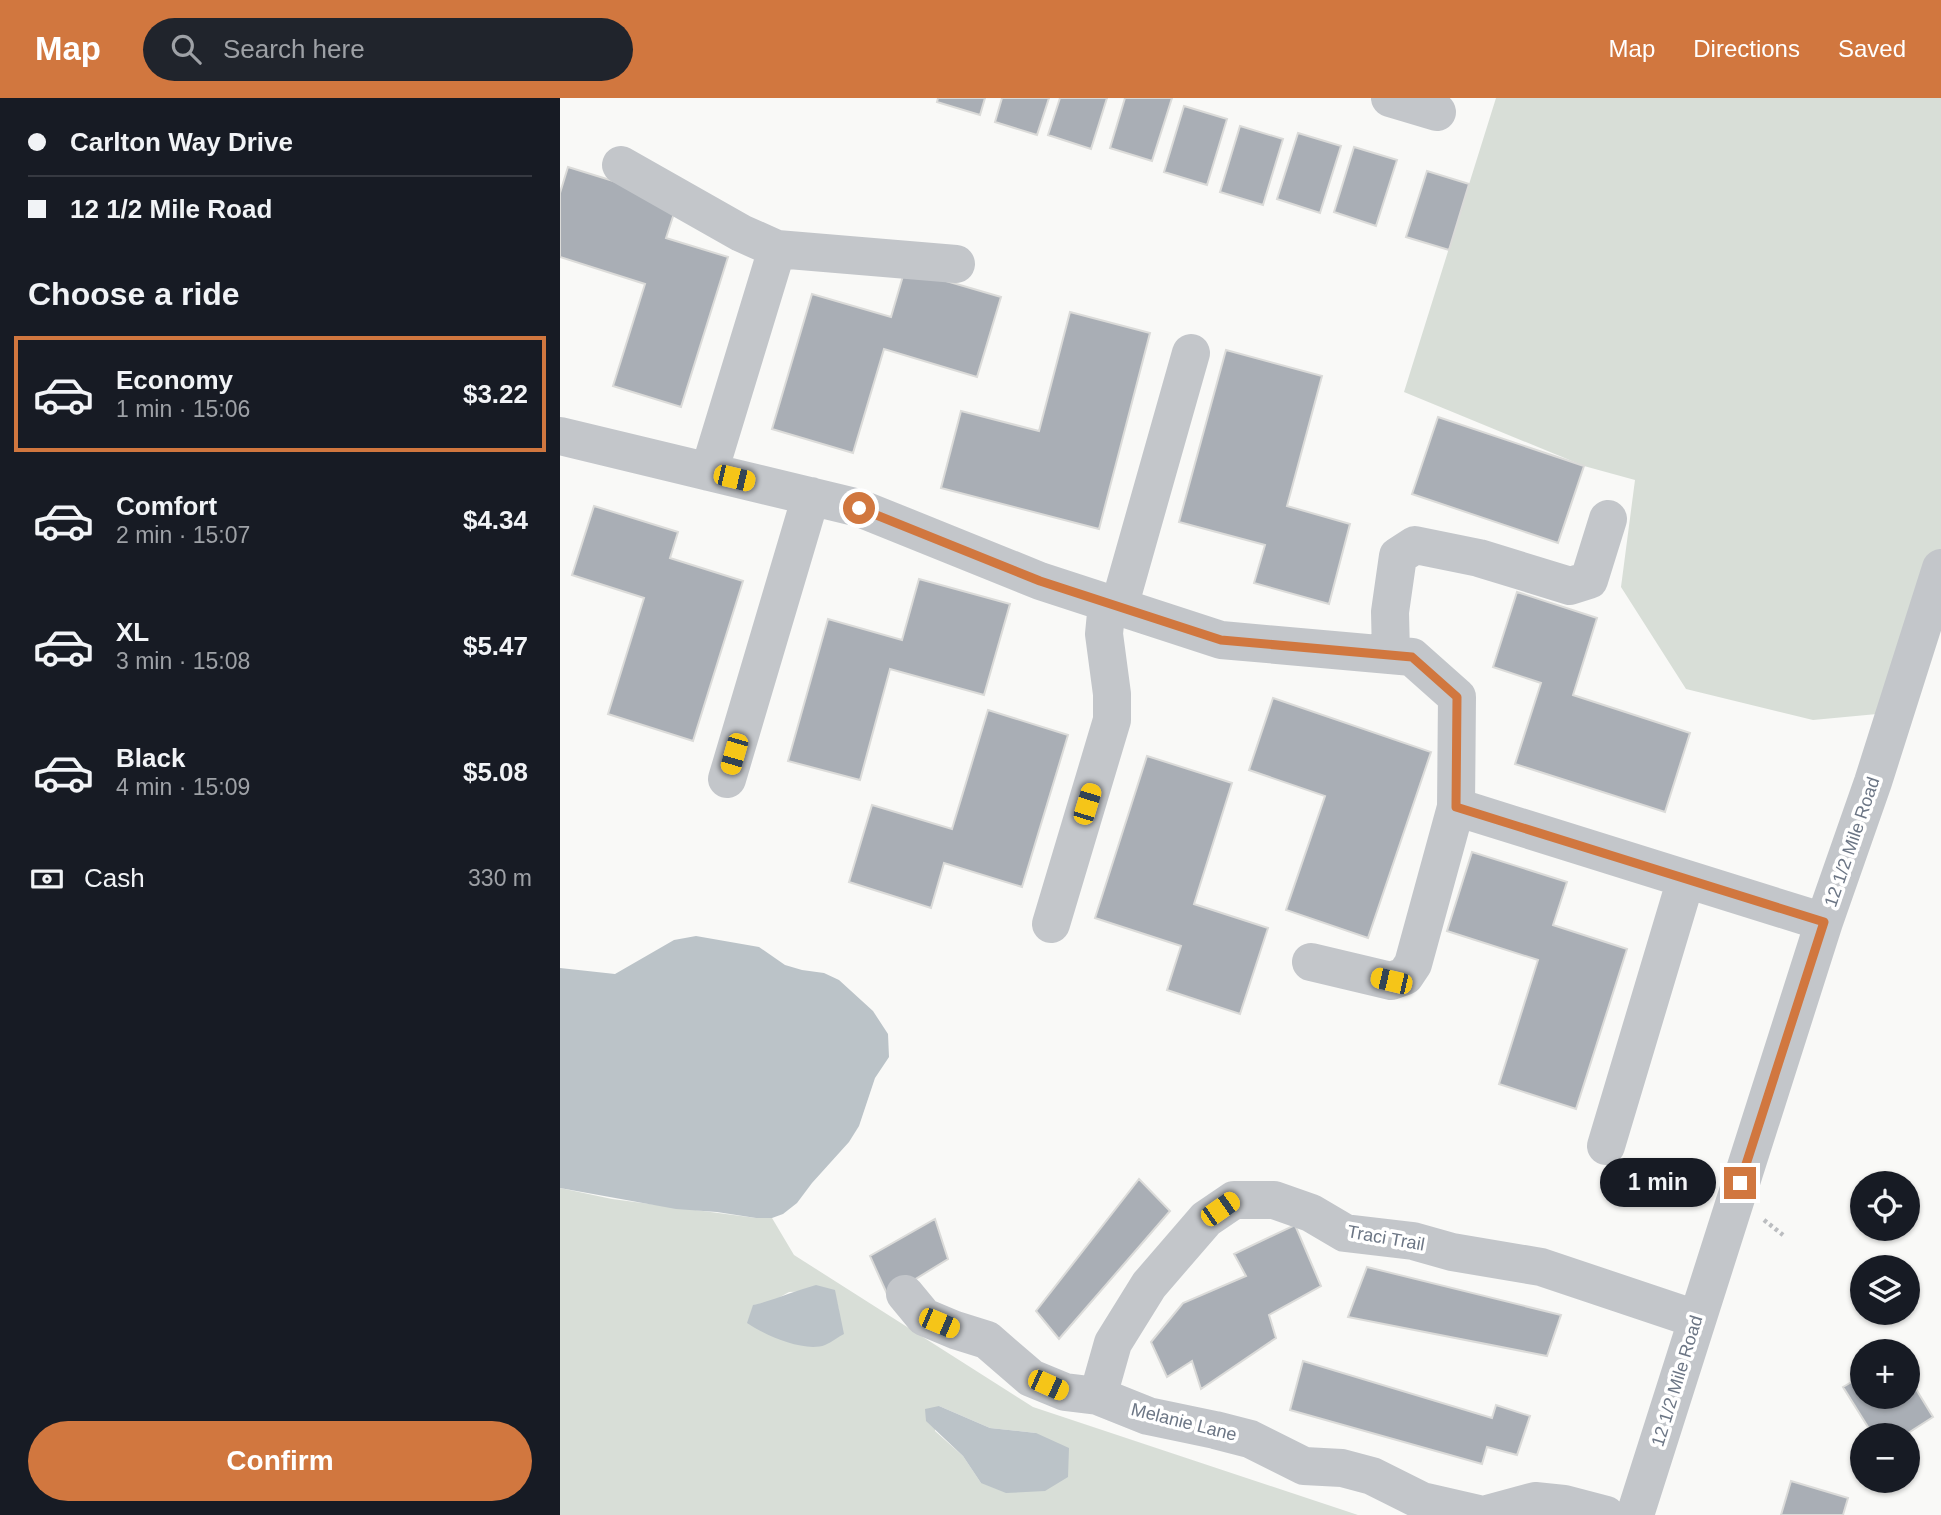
<!DOCTYPE html>
<meta charset="utf-8">
<style>
body{margin:0;font-family:Helvetica,sans-serif;background:#20242c;color:#f1f3f6;height:100vh;display:flex;flex-direction:column;font-size:26px;white-space:nowrap}
*{box-sizing:border-box;margin:0}
p{font-size:23px;color:#9ea1a6}
.icon{flex:none;width:38px;height:38px;fill:none;stroke:currentColor;stroke-width:2;stroke-linecap:round;stroke-linejoin:round}
.map{position:relative;flex:1;overflow:hidden}
.drawer{display:flex;flex-direction:column;background:#171b24;width:560px}
.drawer>*{flex:none}
.banner{display:grid;align-content:center;height:154px;padding:0 28px;background:#171b24}
.tools{position:absolute;left:1290px;top:1073px;display:grid;gap:14px}
.tools a{display:grid;place-items:center;width:70px;height:70px;border-radius:50%;background:#171b24;box-shadow:0 2px 5px #0004;font-size:35px}
.end{position:absolute;width:32px;height:32px;margin:-16px;border:9px solid #d1773f;background:#fff;box-shadow:0 0 0 4px #fff}
.from{border-radius:50%}
.bubble{position:absolute;height:49px;border-radius:24px;background:#171b24;box-shadow:0 2px 5px #0004;font-size:23px;font-weight:700;line-height:49px;text-align:center}
.car{position:absolute;width:21px;height:42px;margin:-21px -10px;border-radius:9px;box-shadow:0 0 5px 2px #0007;background:linear-gradient(#f5c518 24%,#345 0 40%,#f5c518 0 76%,#345 0 86%,#f5c518 0)}
.banner b{display:flex;align-items:center;gap:24px;height:66px;font-size:26px}
.banner b+b{border-top:2px solid #363941}
.banner i{width:18px;height:18px;background:#f1f3f6}
ul{padding:0;list-style:none}
li{display:flex;align-items:center;gap:21px;height:116px;margin:0 14px 10px;padding:0 14px;border:4px solid transparent;border-radius:0px}
li div{flex:1}
li b{display:block;font-size:26px}
li em{font-style:normal;font-weight:700}
li.selected{border-color:#d1773f}
li>.icon{width:63px;height:63px;stroke-width:1.5}
h2{padding:0 28px;font-size:32px;line-height:84px}
.pay{display:flex;align-items:center;gap:18px;height:77px;padding:0 28px;font-size:26px}
.pay p{margin-inline-start:auto}
.cta{display:flex;gap:14px;margin-top:auto;padding:14px 28px}
.cta a{flex:1;height:80px;border-radius:42px;background:#d1773f;color:#fff;font-size:28px;font-weight:700;line-height:80px;text-align:center}
header{display:flex;align-items:center;gap:42px;box-sizing:border-box;height:98px;padding:0 35px;background:#d1773f;color:#fff}
header strong{font-size:33px}
nav{display:flex;gap:38px;margin-inline-start:auto;font-size:24px}
.search{width:490px;height:63px;background:#20242c;display:flex;align-items:center;gap:18px;box-sizing:border-box;padding:0 24px;border-radius:38px;color:#9ea1a6;font-size:26px}
main{display:flex;flex:1;min-height:0}
.map>svg:first-child{display:block}
.green{fill:#d8ded7;fill-rule:evenodd}
.water{fill:#bbc3c8}
.building{fill:#a9aeb5;stroke:#dbdbd9;stroke-width:2}
.lines{fill:none;stroke-linecap:round;stroke-linejoin:round}
.path{stroke:#bbbdc0;stroke-width:4.5;stroke-dasharray:3.5 3.5;stroke-linecap:butt}
.minor{stroke:#c3c6ca;stroke-width:38}
.route{stroke:#d1773f;stroke-width:9}
.labels{text-anchor:middle;dominant-baseline:central;stroke-width:7;stroke-linejoin:round;paint-order:stroke}
.street-label{font-size:18px;fill:#6c7685;stroke:#fff}
</style>
<header>
<strong>Map</strong>
<div class="search"><svg class="icon" aria-label="search" viewBox="0 0 24 24"><circle cx="10" cy="10" r="6"/><path d="M15 15l6 6"/></svg>Search here</div>
<nav><a>Map</a><a>Directions</a><a>Saved</a></nav>
</header>
<main>
<section class="drawer">
<div class="banner">
<b><i class="from"></i>Carlton Way Drive</b>
<b><i></i>12 1/2 Mile Road</b>
</div>
<h2>Choose a ride</h2>
<ul>
<li class="selected"><svg class="icon" aria-label="car" viewBox="0 0 24 24"><path d="M5 17H2v-5l4-1 3-4h7l3 4 3 1v5h-3M9 17h6M6 11h13"/><circle cx="7" cy="17" r="2"/><circle cx="17" cy="17" r="2"/></svg><div><b>Economy</b><p>1 min · 15:06</p></div><em>$3.22</em></li>
<li><svg class="icon" aria-label="car" viewBox="0 0 24 24"><path d="M5 17H2v-5l4-1 3-4h7l3 4 3 1v5h-3M9 17h6M6 11h13"/><circle cx="7" cy="17" r="2"/><circle cx="17" cy="17" r="2"/></svg><div><b>Comfort</b><p>2 min · 15:07</p></div><em>$4.34</em></li>
<li><svg class="icon" aria-label="car" viewBox="0 0 24 24"><path d="M5 17H2v-5l4-1 3-4h7l3 4 3 1v5h-3M9 17h6M6 11h13"/><circle cx="7" cy="17" r="2"/><circle cx="17" cy="17" r="2"/></svg><div><b>XL</b><p>3 min · 15:08</p></div><em>$5.47</em></li>
<li><svg class="icon" aria-label="car" viewBox="0 0 24 24"><path d="M5 17H2v-5l4-1 3-4h7l3 4 3 1v5h-3M9 17h6M6 11h13"/><circle cx="7" cy="17" r="2"/><circle cx="17" cy="17" r="2"/></svg><div><b>Black</b><p>4 min · 15:09</p></div><em>$5.08</em></li>
</ul>
<div class="pay"><svg class="icon" aria-label="cash" viewBox="0 0 24 24"><path d="M3 7h18v10H3z"/><circle cx="12" cy="12" r="2"/></svg>Cash<p>330 m</p></div>
<div class="cta"><a>Confirm</a></div>
</section>
<div class="map">
<svg width="1381" height="1417" viewBox="0 0 1381 1417">
<rect width="100%" height="100%" fill="#f9f9f7"/>
<path class="green" d="M936,0h445v499l-64,117 -64,6 -127,-31 -65,-102 14,-107 -51,-14 -180,-74z
M0,1090l52,11 144,19h16l22,37 239,152 325,108h-798zM274,1192l5,21 -85,-6 19,-4 16,-9zM379,1308l51,22 46,5 -55,50 -18,-27 -28,-25z"/>
<path class="water" d="M136,838l63,11 26,18 17,5 22,3 15,7 34,31 15,23 1,23 -14,21 -16,48 -10,16 -37,41 -15,20 -14,11 -11,4h-16l-39,-6 -41,-3 -116,-21v-220l55,6 59,-34z
M256,1187l19,5 9,44c-6,3 -12,8 -19,11 -20,8 -61,-10 -78,-22l6,-18c22,-5 41,-14 63,-20z
M379,1308l51,22 46,5 33,15 -1,29 -23,14 -39,2 -25,-10 -18,-27 -37,-35 -1,-12z"/>
<path class="building" d="M378,0h47l-5,17 -43,-13z
M442,0h47l-12,37 -42,-13z
M500,0h47l-16,51 -43,-14z
M565,0h47l-20,63 -42,-13z
M624,8l43,13 -20,66 -43,-13z
M680,28l43,13 -20,66 -43,-13z
M738,35l43,13 -21,67 -43,-14z
M794,49l43,13 -21,66 -42,-14z
M8,69l110,34 -12,37 62,19 -47,150 -68,-21 32,-102 -85,-27v-64z
M867,73l42,13 -20,66 -43,-13z
M345,171l96,28 -24,80 -93,-28 -31,104 -81,-24 40,-135 79,23z
M510,214l80,21 -51,196 -158,-41 20,-77 78,20z
M666,252l96,26 -35,130 63,18 -21,80 -75,-21 11,-38 -86,-23z
M878,319l146,49 -26,77 -146,-49z
M34,408l84,26 -8,26 73,23 -50,160 -85,-27 36,-116 -72,-23z
M359,481l91,25 -26,91 -94,-26 -30,111 -72,-19 40,-142 74,21z
M957,494l80,26 -24,77 117,38 -25,79 -150,-48 26,-81 -48,-16z
M713,600l158,54 -63,186 -82,-28 39,-114 -76,-26z
M428,612l80,25 -46,152 -78,-24 -13,45 -82,-26 23,-77 80,24z
M587,658l85,27 -38,121 74,24 -28,86 -73,-24 14,-44 -86,-28z
M912,754l95,30 -14,43 74,24 -51,160 -77,-25 39,-124 -91,-29z
M579,1081l31,32 -111,128 -23,-28z
M375,1121l13,40 -60,37 -18,-40z
M735,1127l26,61 -52,29 7,23 -75,51 -9,-28 -25,16 -16,-35 32,-39 63,-27 -12,-22z
M807,1169l194,48 -14,41 -199,-39z
M743,1263l189,57 4,-13 34,11 -13,39 -30,-8 -5,17 -192,-54z
M1302,1278v20h46v-20l25,41 -28,18h-32l-30,-48z
M1231,1383l57,17 -5,17h-62z"/>
<g class="lines">
<path class="path" d="M1204,1122l19,15"/>
<path class="minor" d="M830,0l47,14
M61,67l120,68 36,16 179,15
M0,338l299,72 181,73 181,59 191,17 45,40 -1,110 368,115
M149,374l68,-223
M559,509l72,-254
M831,557l-1,-43 8,-56 17,-11 64,13 91,28 19,-6 19,-61
M167,681l84,-283
M491,826l61,-204v-26l-8,-60 3,-31
M751,864l80,19 14,-5 8,-12 43,-157
M1046,1048l80,-267
M345,1196l19,23 31,13 32,10 44,38 34,14 33,4 50,20 67,14 35,9 54,27 38,2 30,8 50,25 61,14
M538,1298l15,-53 36,-58 57,-66 28,-19h40l37,13 34,20 68,8 39,11 89,15 155,52
M923,1417l52,-14 29,3 42,11
M1075,1417l189,-593 49,-140 68,-214"/>
</g>
<g class="lines">
<path class="route" d="M299,410l181,73 181,59 191,17 45,40 -1,110 368,115 -84,261"/>
</g>
<g class="labels">
<g class="street-label">
<text transform="translate(1292 744) rotate(-71)">12 1/2 Mile Road</text>
<text transform="translate(826 1140) rotate(10)">Traci Trail</text>
<text transform="translate(1117 1283) rotate(-73)">12 1/2 Mile Road</text>
<text transform="translate(624 1324) rotate(14)">Melanie Lane</text>
</g>
</g>
</svg>
<div class="tools">
<a><svg class="icon" aria-label="locate" viewBox="0 0 24 24"><circle cx="12" cy="12" r="6"/><path d="M12 2v4M12 18v4M2 12h4M18 12h4"/></svg></a>
<a><svg class="icon" aria-label="layers" viewBox="0 0 24 24"><path d="M12 4l9 5-9 5-9-5zM3 14l9 5 9-5"/></svg></a>
<a>+</a>
<a>−</a>
</div>
<i class="end from" style="left:299px;top:410px"></i>
<i class="end" style="left:1180px;top:1085px"></i>
<div class="bubble" style="left:1040px;top:1060px;width:116px">1 min</div>
<i class="car" style="left:174px;top:380px;rotate:103deg"></i>
<i class="car" style="left:174px;top:656px;rotate:196deg"></i>
<i class="car" style="left:527px;top:706px;rotate:17deg"></i>
<i class="car" style="left:831px;top:883px;rotate:283deg"></i>
<i class="car" style="left:660px;top:1111px;rotate:55deg"></i>
<i class="car" style="left:379px;top:1225px;rotate:113deg"></i>
<i class="car" style="left:488px;top:1287px;rotate:114deg"></i>
</div>
</main>
